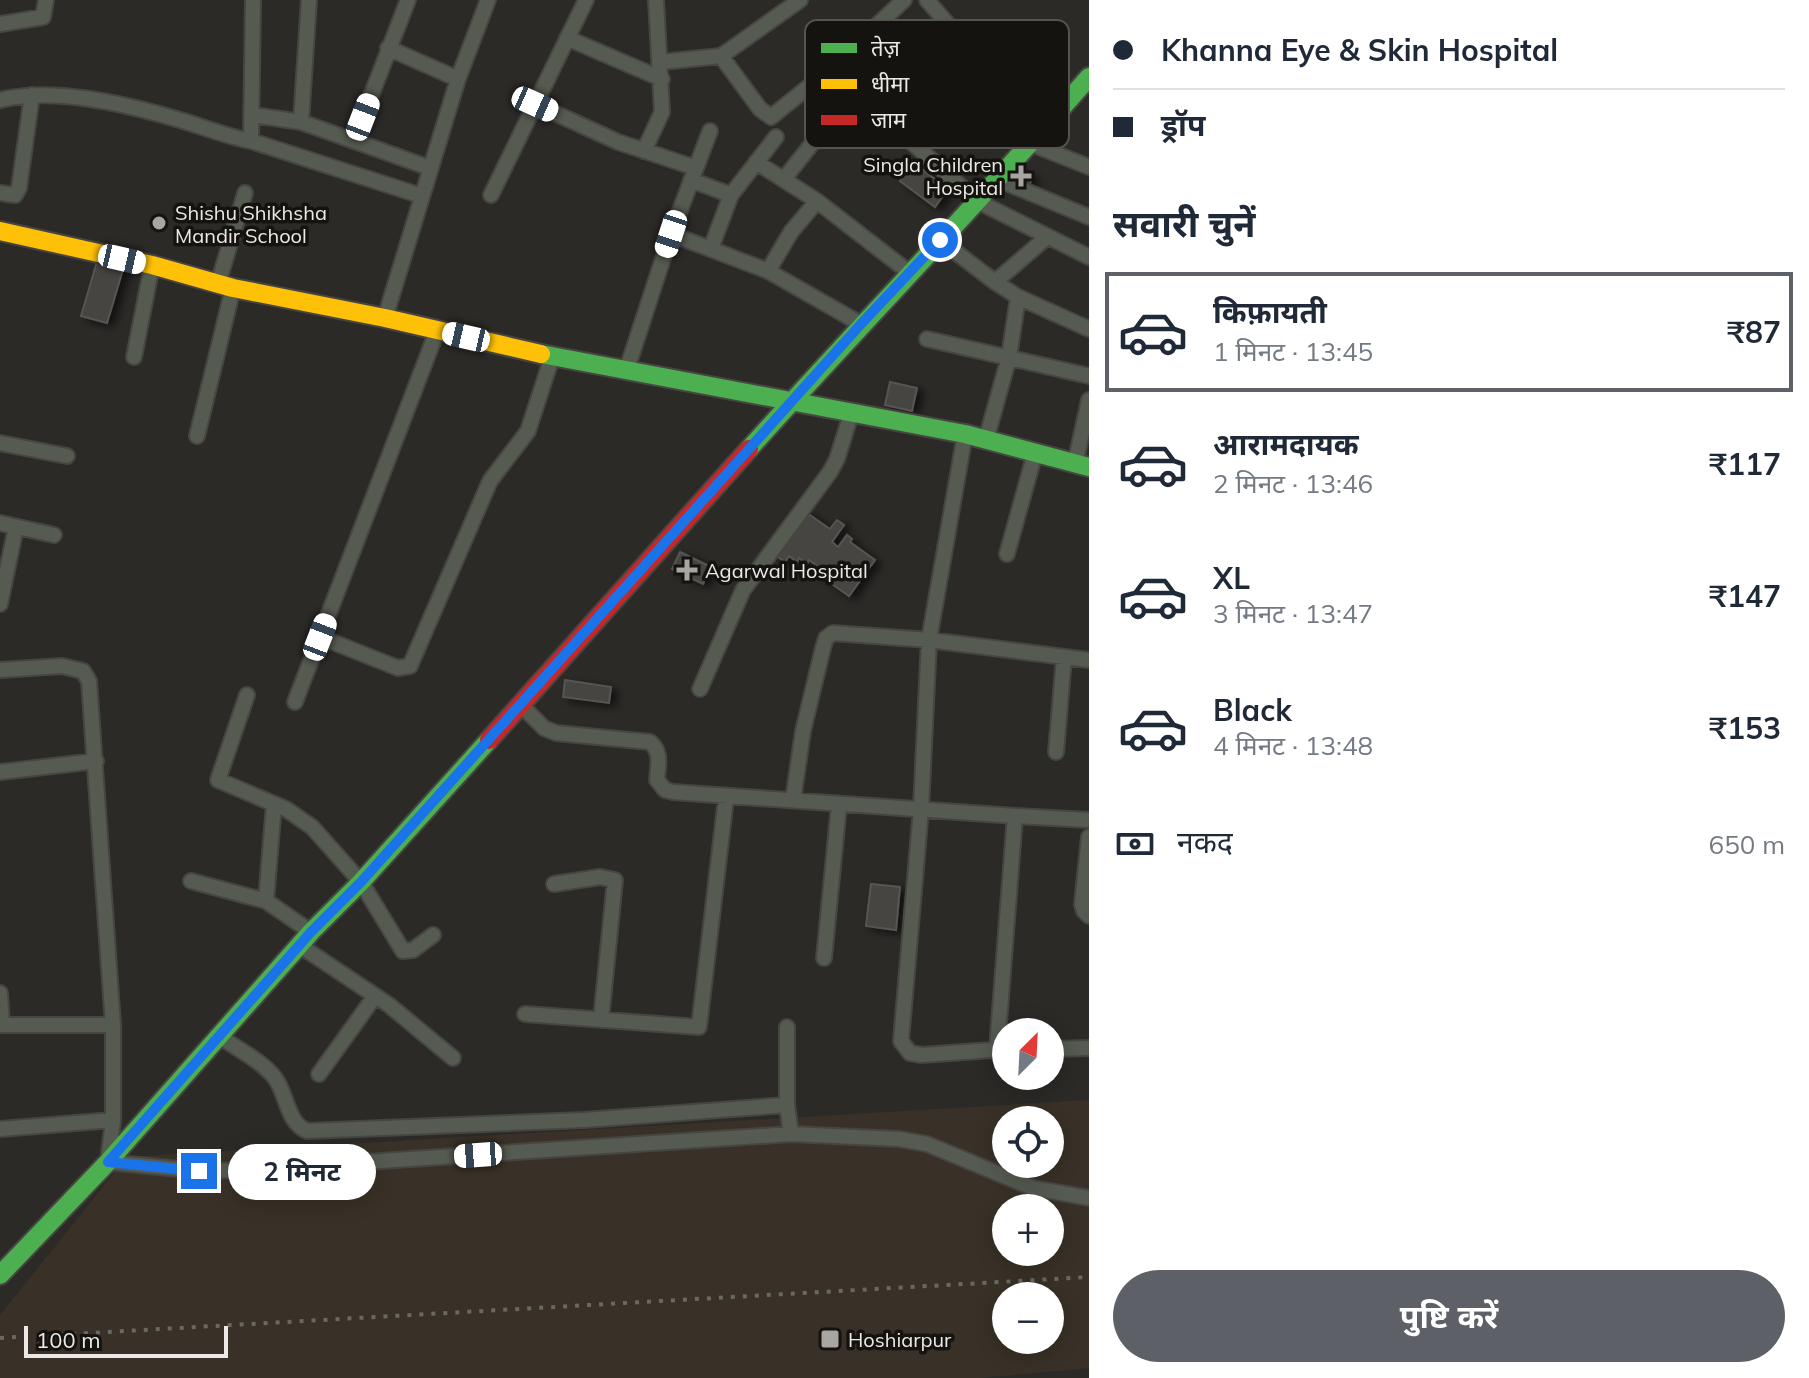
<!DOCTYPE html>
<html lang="hi">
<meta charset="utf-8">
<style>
body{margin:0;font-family:Mulish,"Noto Sans Devanagari",sans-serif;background:#f2f2f3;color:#1f2937;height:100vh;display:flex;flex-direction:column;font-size:30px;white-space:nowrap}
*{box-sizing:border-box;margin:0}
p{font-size:26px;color:#747a83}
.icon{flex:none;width:44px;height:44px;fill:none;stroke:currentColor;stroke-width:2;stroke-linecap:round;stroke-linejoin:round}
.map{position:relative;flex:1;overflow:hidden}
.side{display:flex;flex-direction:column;background:#fff;width:720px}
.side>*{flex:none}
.banner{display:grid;align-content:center;height:176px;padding:0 24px;background:#fff}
.needle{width:52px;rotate:24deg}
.controls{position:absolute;left:992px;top:1018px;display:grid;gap:16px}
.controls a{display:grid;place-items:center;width:72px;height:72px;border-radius:50%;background:#fff;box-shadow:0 4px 20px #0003;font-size:40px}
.scale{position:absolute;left:24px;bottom:20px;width:204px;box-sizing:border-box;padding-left:8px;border:4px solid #ece8e5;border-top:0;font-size:22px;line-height:28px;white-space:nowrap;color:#ece8e5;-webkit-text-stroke:6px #151310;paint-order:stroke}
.end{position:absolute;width:36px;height:36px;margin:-18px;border:10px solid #1a73e8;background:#fff;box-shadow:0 0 0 4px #fff}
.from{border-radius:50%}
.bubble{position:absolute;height:56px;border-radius:28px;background:#fff;box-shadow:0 4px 20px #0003;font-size:26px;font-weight:700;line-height:56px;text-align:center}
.car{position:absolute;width:24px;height:48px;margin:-24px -12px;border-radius:10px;box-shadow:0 0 6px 2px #0007;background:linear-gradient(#fff 24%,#345 0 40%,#fff 0 76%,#345 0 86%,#fff 0)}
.banner b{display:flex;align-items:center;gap:28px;height:76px;font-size:30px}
.banner b+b{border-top:2px solid #e0e1e3}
.banner i{width:20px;height:20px;background:#1f2937}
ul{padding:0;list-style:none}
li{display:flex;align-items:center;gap:24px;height:120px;margin:0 16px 12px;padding:0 8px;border:4px solid transparent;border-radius:0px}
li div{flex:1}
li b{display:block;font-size:30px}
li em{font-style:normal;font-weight:700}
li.selected{border-color:#5d6167}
li>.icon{width:72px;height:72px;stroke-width:1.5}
h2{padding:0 24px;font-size:36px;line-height:96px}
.pay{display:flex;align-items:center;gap:20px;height:88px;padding:0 24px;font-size:30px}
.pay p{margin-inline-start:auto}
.cta{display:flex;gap:16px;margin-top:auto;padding:16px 24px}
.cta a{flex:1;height:92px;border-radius:48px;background:#5d6167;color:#fff;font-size:32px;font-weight:700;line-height:92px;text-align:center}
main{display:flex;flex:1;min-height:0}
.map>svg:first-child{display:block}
.built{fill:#393127;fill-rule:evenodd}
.building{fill:#464442;stroke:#575552;stroke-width:2;filter:url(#shadow)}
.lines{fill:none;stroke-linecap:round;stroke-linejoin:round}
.street-casing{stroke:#464542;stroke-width:18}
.fast-casing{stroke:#464542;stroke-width:22}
.slow-casing{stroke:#464542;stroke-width:22}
.jam-casing{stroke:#464542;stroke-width:22}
.street{stroke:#565b51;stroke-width:14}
.fast{stroke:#4caf50;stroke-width:18}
.slow{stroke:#ffc107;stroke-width:18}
.jam{stroke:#c62828;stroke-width:18}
.rail{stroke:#686962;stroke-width:4;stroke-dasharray:4 8;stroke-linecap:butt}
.route{stroke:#1a73e8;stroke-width:10}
.poi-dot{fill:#a9a6a2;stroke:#151310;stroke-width:3}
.labels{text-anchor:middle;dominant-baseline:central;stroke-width:7;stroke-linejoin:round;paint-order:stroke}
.poi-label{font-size:20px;fill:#ece8e5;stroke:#151310;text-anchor:start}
.key{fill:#151310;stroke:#565350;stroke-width:2}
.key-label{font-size:22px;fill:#ece8e5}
</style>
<main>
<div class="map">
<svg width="1089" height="1378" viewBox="0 0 1089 1378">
<defs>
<filter id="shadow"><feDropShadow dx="6" dy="3.5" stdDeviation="4" flood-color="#0009"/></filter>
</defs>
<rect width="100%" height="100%" fill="#2c2a27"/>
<path class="built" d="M1089,1100v268l-108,10h-981v-63l127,-158zM1006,1120h44v44h-44zM1006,1208h44v44h-44zM1006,1296h44v44h-44z"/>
<path class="building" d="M914,163l34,26 -13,18 -35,-26z
M1017,168l16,9 -5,10 -17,-10z
M98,258l26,8 -17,57 -26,-7z
M890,382l27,6 -5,23 -27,-6z
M804,511l26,18 7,-9 7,5 -12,17 6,5 9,-12 5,4 -2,3 25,18 -26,36 -35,-25 3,-5 -8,-6 -2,4 -8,-6 -2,4 -8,-6 -4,6 -12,-9z
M680,552l31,15 -8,17 -31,-15z
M565,680l46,7 -2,16 -46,-6z
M871,884l29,3 -4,43 -30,-4z"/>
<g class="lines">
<defs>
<path id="street" d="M927,0l37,43 91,72
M0,24l43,-7 3,-17
M567,38l95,41
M388,48l70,31
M721,56l39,53 11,8 56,-45 77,-72
M661,62l60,-6 79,-56
M827,72l38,28 112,101 112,56
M0,100c52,-13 121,3 173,18 26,7 51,18 78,23l2,-141
M535,104l83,38 78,26
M253,115l48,7 129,46
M301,122l8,-122
M354,140l54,-140
M251,141l171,55
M1029,143l60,24
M644,151l18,-39 -6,-112
M756,162l61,39 93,72
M784,179l69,-87
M691,180l40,15 45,-58
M999,180l90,37
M0,193l15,2 4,-7 13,-93
M491,195l95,-195
M671,234l97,37 93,53
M940,240l55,42 52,-45
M711,248l20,-53
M768,271l23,-39 26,-31
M995,282l23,15 71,32
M218,284l27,-91
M385,318l73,-239 30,-79
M927,339l162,37
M134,357l18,-92
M627,369l44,-135 39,-103
M965,434l-36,206 -8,169 -20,232 9,12 12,2 84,-6
M197,436l36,-148
M986,440l23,-83 9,-60
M0,443l67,13
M1075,464l14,-64
M0,523l54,12
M1007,554l28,-101
M0,604l16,-77
M320,637l78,31 12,-2 80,-185 38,-50 24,-74
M0,670l62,-4 21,5 6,10 24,344v95l-5,42 91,9 44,-1 548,-36 108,5 28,5 106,44 56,10
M700,689l43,-99 87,-118 7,-13 15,-48
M247,695l-29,85 68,29 26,18 49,55 42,69 10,-1 20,-15
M295,702l142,-371
M521,705l23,23 12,5 94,9c12,10 8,24 7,38l8,10 8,2 342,24
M1056,752l8,-94
M0,772l96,-11
M793,800l10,-69 20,-83 3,-10 7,-5 96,7 160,20
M1089,837l-7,67 2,7 5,5
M191,881l75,20 45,31
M554,884l46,-7 15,3 -14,140
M266,901l8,-97
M299,945l90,60 64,53
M824,958l15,-153
M0,993l2,32
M525,1014l174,13 27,-229
M0,1025h113
M787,1027v78l4,29
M219,1036c17,12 43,25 56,42 12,16 12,45 32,53l277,-11 203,-15
M997,1049l18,-233 74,4
M1050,1049l39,-1
M319,1074l56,-78
M0,1129l113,-9"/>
<path id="fast" d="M541,354l424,80 124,33
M749,449c112,-125 229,-245 340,-372
M0,1275l108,-113 203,-230 50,-50 128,-142"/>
<path id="slow" d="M0,231l152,34 81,23 152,30 156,36"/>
<path id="jam" d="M489,740l260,-291"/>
</defs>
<use href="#street" class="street-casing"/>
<use href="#fast" class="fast-casing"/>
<use href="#slow" class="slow-casing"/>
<use href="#jam" class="jam-casing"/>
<use href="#street" class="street"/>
<use href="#fast" class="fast"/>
<use href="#slow" class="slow"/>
<use href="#jam" class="jam"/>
<path class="rail" d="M0,1338l1089,-61"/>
</g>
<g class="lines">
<path class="route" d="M199,1171l-91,-9 203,-230 50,-50 500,-558 79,-84"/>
</g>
<g class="poi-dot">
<path d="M1017 164h8v8h8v8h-8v8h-8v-8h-8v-8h8z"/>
<circle cx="159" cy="223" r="8"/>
<path d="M683 558h8v8h8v8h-8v8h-8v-8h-8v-8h8z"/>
<rect x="820" y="1329" width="20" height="20" rx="4"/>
</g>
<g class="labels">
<g class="poi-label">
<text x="1003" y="164" text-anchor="end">Singla Children<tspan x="1003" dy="23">Hospital</tspan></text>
<text x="175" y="212">Shishu Shikhsha<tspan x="175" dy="23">Mandir School</tspan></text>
<text x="705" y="570">Agarwal Hospital</text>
<text x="848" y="1339">Hoshiarpur</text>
</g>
</g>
<rect x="805" y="20" width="264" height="128" rx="12" class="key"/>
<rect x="821" y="43" width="36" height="10" fill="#4caf50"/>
<rect x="821" y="79" width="36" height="10" fill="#ffc107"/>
<rect x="821" y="115" width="36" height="10" fill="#c62828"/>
<g class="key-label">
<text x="871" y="56">तेज़</text>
<text x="871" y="92">धीमा</text>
<text x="871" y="128">जाम</text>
</g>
</svg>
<div class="controls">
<a><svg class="needle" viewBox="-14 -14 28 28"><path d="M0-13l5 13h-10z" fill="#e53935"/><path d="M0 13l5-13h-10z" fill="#747a83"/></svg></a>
<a><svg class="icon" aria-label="locate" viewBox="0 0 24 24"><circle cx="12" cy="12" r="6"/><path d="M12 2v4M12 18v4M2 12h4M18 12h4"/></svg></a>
<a>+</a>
<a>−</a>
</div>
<div class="scale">100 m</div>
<i class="end from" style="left:940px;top:240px"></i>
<i class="end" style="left:199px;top:1171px"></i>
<div class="bubble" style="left:228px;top:1144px;width:148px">2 मिनट</div>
<i class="car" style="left:535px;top:104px;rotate:114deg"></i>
<i class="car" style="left:363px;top:117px;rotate:21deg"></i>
<i class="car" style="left:671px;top:234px;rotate:198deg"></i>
<i class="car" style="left:122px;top:259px;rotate:103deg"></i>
<i class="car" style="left:466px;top:337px;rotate:283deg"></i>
<i class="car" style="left:320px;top:637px;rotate:21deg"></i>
<i class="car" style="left:478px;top:1155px;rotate:266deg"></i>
</div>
<section class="side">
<div class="banner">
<b><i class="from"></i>Khanna Eye &amp; Skin Hospital</b>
<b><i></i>ड्रॉप</b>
</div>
<h2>सवारी चुनें</h2>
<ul>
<li class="selected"><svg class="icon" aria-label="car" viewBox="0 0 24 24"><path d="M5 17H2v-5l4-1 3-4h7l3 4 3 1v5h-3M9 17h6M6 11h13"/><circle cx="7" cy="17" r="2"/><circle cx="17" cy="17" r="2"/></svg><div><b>किफ़ायती</b><p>1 मिनट · 13:45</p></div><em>₹87</em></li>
<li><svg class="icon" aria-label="car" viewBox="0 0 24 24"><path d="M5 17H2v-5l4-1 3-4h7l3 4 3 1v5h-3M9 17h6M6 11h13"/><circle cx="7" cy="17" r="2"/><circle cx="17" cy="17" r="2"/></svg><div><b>आरामदायक</b><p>2 मिनट · 13:46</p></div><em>₹117</em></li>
<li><svg class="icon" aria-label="car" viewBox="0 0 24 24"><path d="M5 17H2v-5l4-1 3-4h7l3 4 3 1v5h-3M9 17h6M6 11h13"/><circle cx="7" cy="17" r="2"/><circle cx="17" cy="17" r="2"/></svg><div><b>XL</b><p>3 मिनट · 13:47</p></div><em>₹147</em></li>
<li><svg class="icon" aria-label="car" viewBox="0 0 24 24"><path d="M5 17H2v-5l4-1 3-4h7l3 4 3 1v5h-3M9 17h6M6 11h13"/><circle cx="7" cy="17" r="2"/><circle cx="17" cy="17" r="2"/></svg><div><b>Black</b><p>4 मिनट · 13:48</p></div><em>₹153</em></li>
</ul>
<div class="pay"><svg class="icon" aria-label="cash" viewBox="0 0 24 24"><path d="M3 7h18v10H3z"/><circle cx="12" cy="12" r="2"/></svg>नकद<p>650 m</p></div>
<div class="cta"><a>पुष्टि करें</a></div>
</section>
</main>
